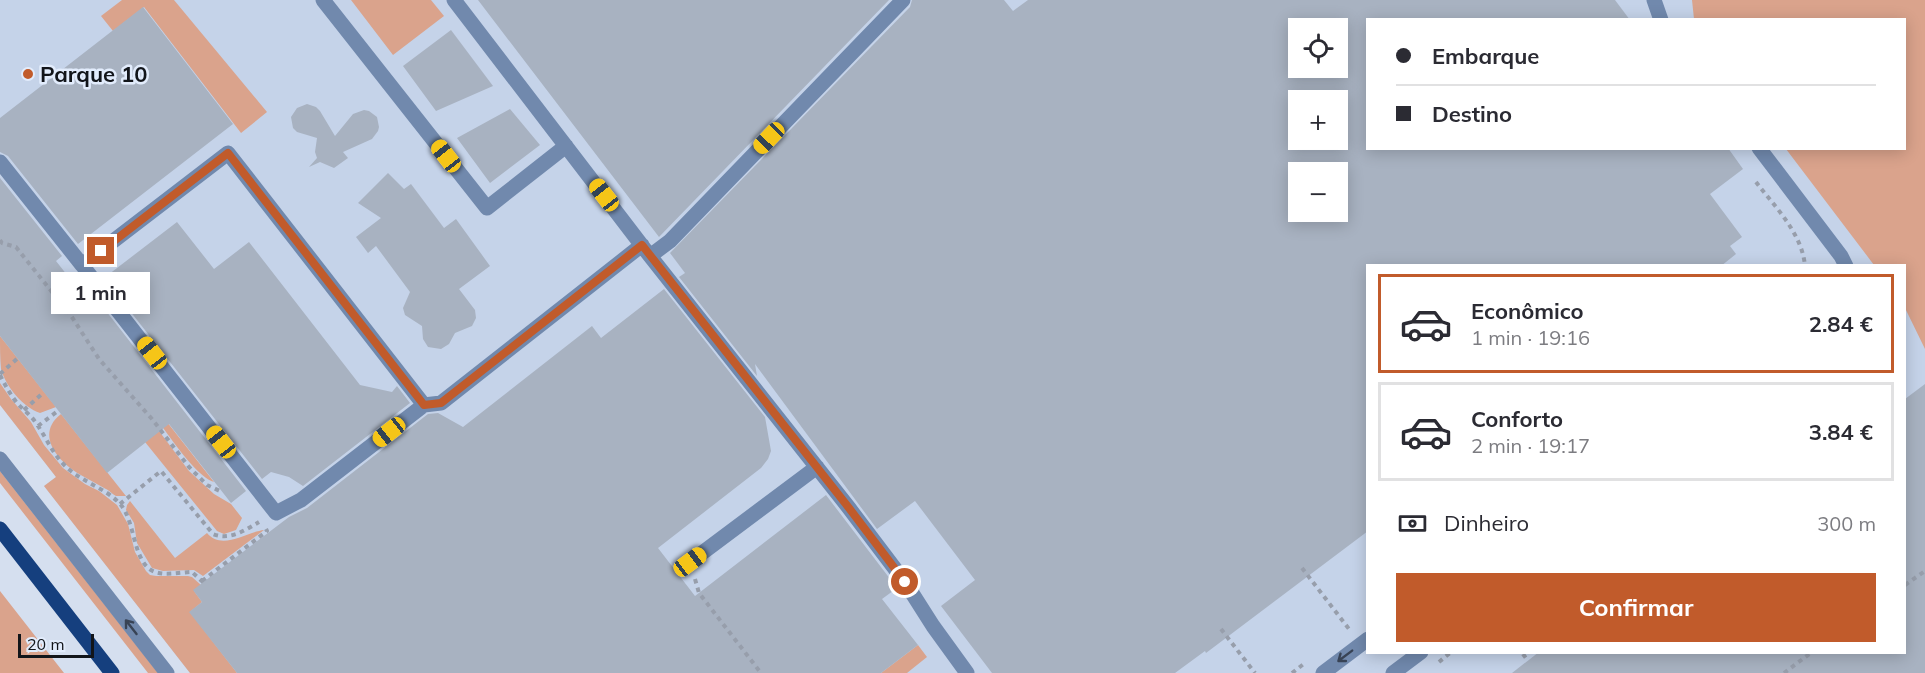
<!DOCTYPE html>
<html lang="pt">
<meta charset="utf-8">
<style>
body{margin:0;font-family:Mulish,sans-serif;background:#f2f2f3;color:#2b2b33;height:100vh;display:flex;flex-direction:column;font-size:22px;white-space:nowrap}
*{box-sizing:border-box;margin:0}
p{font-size:20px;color:#7c7c81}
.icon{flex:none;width:33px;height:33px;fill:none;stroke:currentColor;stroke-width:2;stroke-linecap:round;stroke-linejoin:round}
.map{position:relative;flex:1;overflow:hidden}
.side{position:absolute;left:1366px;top:264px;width:540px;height:390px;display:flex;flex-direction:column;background:#fff;border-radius:0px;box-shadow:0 3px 15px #0003}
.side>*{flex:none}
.top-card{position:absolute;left:1366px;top:18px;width:540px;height:132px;border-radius:0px;box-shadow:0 3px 15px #0003;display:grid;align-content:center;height:132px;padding:0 30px;background:#fff}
.tools{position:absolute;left:1288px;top:18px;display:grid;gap:12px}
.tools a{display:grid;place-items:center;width:60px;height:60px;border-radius:0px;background:#fff;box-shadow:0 3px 15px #0003;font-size:30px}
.scale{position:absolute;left:18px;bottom:15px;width:76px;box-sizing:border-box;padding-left:6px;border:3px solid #12151a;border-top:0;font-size:16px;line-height:21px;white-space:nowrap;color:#12151a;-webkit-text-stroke:4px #e2ecfc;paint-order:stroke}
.end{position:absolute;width:27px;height:27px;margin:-14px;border:8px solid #c15b2b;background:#fff;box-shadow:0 0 0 3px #fff}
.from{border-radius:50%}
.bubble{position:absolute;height:42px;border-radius:0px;background:#fff;box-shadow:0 3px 15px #0003;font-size:20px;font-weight:700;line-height:42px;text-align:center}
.car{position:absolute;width:18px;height:36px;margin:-18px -9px;border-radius:8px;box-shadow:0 0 4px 2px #0007;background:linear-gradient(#f5c518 24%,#345 0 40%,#f5c518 0 76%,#345 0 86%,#f5c518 0)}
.top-card b{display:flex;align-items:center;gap:21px;height:57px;font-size:22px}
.top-card b+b{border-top:2px solid #e1e1e2}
.top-card i{width:15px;height:15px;background:#2b2b33}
ul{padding:10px 0 0;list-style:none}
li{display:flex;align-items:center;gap:18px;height:99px;margin:0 12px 9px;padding:0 18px;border:3px solid #e1e1e2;border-radius:0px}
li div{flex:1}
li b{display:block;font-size:22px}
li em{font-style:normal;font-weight:700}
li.on{border-color:#c15b2b}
li>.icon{width:54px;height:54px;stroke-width:1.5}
.pay{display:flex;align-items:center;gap:15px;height:66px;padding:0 30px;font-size:22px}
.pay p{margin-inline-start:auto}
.action{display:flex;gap:12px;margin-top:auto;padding:12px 30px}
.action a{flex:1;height:69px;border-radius:0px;background:#c15b2b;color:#fff;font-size:24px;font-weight:700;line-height:69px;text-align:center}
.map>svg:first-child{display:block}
.built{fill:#c5d3e9;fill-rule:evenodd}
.green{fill:#daa38c}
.building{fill:#a8b2c1;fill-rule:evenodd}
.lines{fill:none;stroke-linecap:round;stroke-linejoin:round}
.path{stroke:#979eab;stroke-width:4;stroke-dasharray:4.5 4.5;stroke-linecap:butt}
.minor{stroke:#7189ad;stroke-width:15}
.major{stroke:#153f7e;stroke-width:15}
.oneway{stroke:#384355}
.route{stroke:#c15b2b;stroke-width:8}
.poi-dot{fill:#c15b2b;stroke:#e2ecfc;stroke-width:2}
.labels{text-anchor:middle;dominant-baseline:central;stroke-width:5;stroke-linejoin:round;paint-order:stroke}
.poi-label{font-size:22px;font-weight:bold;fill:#12151a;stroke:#e2ecfc;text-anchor:start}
</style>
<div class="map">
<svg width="1925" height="673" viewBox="0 0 1925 673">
<rect width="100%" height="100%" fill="#d5dfef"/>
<path class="built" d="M0,0h1708l14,19 -354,1v128l448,1 85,116 -533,1v386h537v-381l20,27v375h-1735l-146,-187 12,-9 -56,-72zM1299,28h39v40h-39zM1299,100h39v40h-39zM1299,172h39v40h-39z"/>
<path class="green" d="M122,0h52l93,112 -26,21 -97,-126 -31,24 -12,-15z
M351,0h80l13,16 -51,39z
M1692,0h233v349l-20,-41v-42l-31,-1 -88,-116 119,-1v-128l-211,-1z
M0,336l56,71 -16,6c-17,-6 -34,-26 -39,-44 -1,-10 -1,-23 -1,-33z
M120,362l94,120c-25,-7 -78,-96 -94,-120z
M0,383l11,16 20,23 13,23 19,23 22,16 14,7 18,14 11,19 7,28 11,19 4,4 6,1h32l4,1 9,8 -7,6 8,11 -12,10 47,61h-47l-146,-187 12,-9 -56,-72z
M61,414l65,82h-10c-4,-2 -7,-6 -12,-8 -8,-5 -17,-9 -25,-14 -22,-13 -44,-40 -18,-60z
M156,427l33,44 25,23 17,10 11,14 -6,12 -12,4 -7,-3 -72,-89z
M0,471l158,202h-10l-148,-190z
M130,501l45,57 32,-25c15,18 39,-1 57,-3l-61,46 -9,-6 -31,1 -11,-3 -15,-25 -3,-20 -8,-13 1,-5z
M0,591l64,82h-64z
M918,645l9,12 -20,16h-26z"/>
<path class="building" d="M478,0h411l-230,237z
M912,0h92l9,11 15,-11h587l15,20h-262v128h360l15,21 -33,25 32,43 -12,9 6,8 -15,12h-353v265l-162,122 -1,-2 -30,22h-183l-51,-67 34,-26 -60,-79 -38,28 -122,-165 2,12 -78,-99 6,-4 -15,-20 240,-246zM1299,28h39v40h-39zM1299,100h39v40h-39zM1299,172h39v40h-39z
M143,7l90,117 -155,120 -70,-88 -8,-4v-34z
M451,30l42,56 -57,25 -33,-45z
M307,104l9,3 4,4 15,25 18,-22 11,-4 5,1 8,6 2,10 -1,4 -6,8 -29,13 5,6 -14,10 -14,-6 -11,5 8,-9 -2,-6 2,-14 -20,-6 -4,-4 -2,-11 6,-9z
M510,109l30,36 -50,38 -33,-45z
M388,173l16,16 7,-5 33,44 12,-9 34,47 -31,23 16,21 1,8 -4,8 -17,7 -6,11 -8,5 -13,-2 -5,-8 -1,-13 -17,-11 -2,-7 7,-16 -34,-46 -8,7 -12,-16 25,-19 -23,-15z
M0,178l62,78 -6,5 26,33 7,-5 157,202 -15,12 -62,-79 -62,49 -107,-137z
M177,222l37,47 35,-27 111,143 32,7 5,-6 13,17 -107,83 -14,-9 -18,-5 -9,7 -158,-201z
M664,289l101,128 6,34 -3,8 -7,9 -103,80 37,48 131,-101 71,93 -15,11 36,46 -37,28h-644l-48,-61 13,-10 -9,-12 96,-73 18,-9 121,-94 10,-1 25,14 129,-101 9,12z
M1925,384v289h-413l27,-21h366v-253z"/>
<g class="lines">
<path class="path" d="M1756,182c19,25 46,51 49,84
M0,240l2,3 14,4 36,45 7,5 40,62 53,60 37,48 18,18 15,7
M59,297l6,-5
M0,374l18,-16
M0,375c5,10 10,19 17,28 6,7 14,12 19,20 12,17 18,35 35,48 16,13 36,18 50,34 14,17 12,54 30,65 11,7 29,2 41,2l12,11
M24,410l20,-18
M38,426l21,-16
M120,504l41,-33 52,63c17,7 32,-4 46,-12
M1302,568l47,61
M695,579l4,14 62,80
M202,581l65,-50 -1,-2
M1905,585l20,-14
M1221,629l34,44
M1523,654l5,7
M1439,662l12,-10
M1292,673l13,-10
M1784,673l28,-21"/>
<path class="minor" d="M323,0l164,208 79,-62
M454,0l196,256 199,252 56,74 28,44 34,47
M1654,0l7,20
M1759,148l82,108 5,10
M0,162l82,103
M650,256l20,-15 233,-241
M424,405l-196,-252 -146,112 194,248 25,-13 123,-95 17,-2 201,-158
M0,459l167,214
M690,562l127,-95
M1323,673l45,-34
M1393,673l28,-21"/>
<path class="major" d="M0,529l112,144"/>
</g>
<defs><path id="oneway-shaft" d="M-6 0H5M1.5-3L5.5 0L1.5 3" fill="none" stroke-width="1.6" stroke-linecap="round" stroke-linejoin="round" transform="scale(1.5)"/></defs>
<g class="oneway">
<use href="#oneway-shaft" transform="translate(131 627) rotate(-128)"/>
<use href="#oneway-shaft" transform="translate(1345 656) rotate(143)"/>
</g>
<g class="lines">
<path class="route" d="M101,251l127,-98 196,252 17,-2 201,-158 207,263 56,74"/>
</g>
<circle class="poi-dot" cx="28" cy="74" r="6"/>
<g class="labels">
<g class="poi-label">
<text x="40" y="74">Parque 10</text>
</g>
</g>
</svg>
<div class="tools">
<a><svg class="icon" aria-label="locate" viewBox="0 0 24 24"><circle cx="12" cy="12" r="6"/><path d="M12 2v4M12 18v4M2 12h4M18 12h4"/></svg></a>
<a>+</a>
<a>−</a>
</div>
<div class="scale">20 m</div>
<i class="end from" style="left:905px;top:582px"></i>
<i class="end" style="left:101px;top:251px"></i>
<div class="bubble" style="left:51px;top:272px;width:99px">1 min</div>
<i class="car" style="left:769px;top:138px;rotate:224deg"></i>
<i class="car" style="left:446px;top:156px;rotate:322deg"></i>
<i class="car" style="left:604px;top:195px;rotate:322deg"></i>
<i class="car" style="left:152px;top:353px;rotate:322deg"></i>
<i class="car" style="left:389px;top:432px;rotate:232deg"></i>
<i class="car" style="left:221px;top:442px;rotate:322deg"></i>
<i class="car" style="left:690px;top:562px;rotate:53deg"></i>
<div class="top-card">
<b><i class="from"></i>Embarque</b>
<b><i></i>Destino</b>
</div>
<section class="side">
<ul>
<li class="on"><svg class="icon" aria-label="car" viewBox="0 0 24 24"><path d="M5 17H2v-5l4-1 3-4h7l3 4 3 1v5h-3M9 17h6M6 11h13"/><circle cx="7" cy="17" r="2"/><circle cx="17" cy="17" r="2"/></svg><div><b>Econômico</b><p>1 min · 19:16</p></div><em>2.84 €</em></li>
<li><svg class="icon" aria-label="car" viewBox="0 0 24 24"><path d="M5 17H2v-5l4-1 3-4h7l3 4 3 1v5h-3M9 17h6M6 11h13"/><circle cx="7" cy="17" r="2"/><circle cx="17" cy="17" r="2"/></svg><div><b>Conforto</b><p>2 min · 19:17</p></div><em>3.84 €</em></li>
</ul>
<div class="pay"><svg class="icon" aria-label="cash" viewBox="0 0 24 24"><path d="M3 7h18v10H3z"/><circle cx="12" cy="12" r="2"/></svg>Dinheiro<p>300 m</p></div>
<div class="action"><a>Confirmar</a></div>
</section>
</div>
